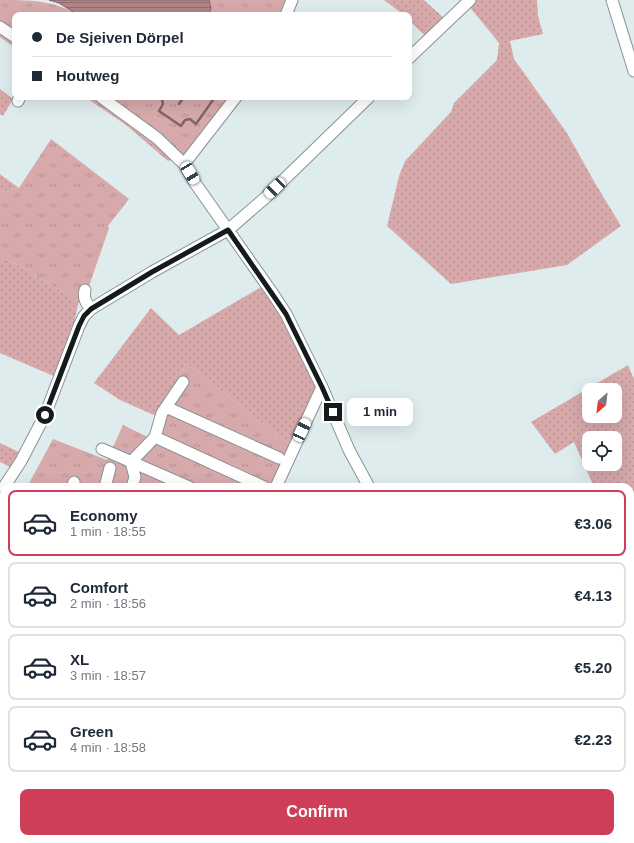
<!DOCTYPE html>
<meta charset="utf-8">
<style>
body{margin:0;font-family:Arial,sans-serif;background:#f2f2f3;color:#1f2937;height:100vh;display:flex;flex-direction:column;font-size:15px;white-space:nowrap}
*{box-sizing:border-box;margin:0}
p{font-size:13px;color:#747a83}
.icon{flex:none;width:22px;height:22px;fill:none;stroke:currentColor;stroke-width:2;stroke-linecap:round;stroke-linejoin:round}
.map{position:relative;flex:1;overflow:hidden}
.details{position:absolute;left:0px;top:483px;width:634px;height:360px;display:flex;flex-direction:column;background:#fff;border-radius:12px 12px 0 0;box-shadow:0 4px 16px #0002}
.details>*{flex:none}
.top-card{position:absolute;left:12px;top:12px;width:400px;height:88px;border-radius:8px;box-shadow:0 4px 16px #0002;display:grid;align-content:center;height:88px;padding:0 20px;background:#fff}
.needle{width:26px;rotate:208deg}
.controls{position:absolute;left:582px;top:383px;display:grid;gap:8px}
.controls a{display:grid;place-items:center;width:40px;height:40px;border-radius:8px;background:#fff;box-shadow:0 4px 16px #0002;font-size:20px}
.end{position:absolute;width:18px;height:18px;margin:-9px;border:5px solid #151a1a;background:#fff;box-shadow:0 0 0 2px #fff}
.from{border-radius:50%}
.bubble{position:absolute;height:28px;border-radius:8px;background:#fff;box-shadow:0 4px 16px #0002;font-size:13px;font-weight:600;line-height:28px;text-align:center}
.car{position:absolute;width:12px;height:24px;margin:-12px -6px;border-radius:5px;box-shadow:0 0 3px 1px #0007;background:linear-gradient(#fff 24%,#345 0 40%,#fff 0 76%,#345 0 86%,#fff 0)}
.top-card b{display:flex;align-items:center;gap:14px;height:38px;font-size:15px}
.top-card b+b{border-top:1px solid #e0e1e3}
.top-card i{width:10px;height:10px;background:#1f2937}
ul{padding:7px 0 0;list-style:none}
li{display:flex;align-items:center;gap:12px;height:66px;margin:0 8px 6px;padding:0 12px;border:2px solid #e0e1e3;border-radius:8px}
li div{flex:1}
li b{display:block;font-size:15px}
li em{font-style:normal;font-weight:600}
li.selected{border-color:#ce3e58}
li>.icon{width:36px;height:36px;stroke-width:1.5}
.button{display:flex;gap:8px;margin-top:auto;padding:8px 20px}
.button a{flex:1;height:46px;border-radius:8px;background:#ce3e58;color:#fff;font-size:16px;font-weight:600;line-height:46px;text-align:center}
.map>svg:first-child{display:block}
.grass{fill:url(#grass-dots);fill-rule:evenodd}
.park{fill:url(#park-tufts)}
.water{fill:url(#water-rules);stroke:#836567}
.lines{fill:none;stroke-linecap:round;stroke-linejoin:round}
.stream{stroke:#836567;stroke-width:2.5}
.minor-casing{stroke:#879394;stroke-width:13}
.minor{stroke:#fff;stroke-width:11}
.route{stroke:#151a1a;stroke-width:5}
</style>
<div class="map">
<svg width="634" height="843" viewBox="0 0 634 843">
<defs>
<pattern id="grass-dots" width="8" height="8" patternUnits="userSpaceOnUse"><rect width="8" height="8" fill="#d7a9ab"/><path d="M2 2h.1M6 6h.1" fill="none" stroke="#b89193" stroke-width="1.8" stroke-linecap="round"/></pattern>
<pattern id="park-tufts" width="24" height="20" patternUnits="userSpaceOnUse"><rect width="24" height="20" fill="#d7a9ab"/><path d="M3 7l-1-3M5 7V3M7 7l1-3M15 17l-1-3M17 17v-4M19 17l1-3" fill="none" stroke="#b89193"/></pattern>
<pattern id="water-rules" width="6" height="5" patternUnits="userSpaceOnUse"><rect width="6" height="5" fill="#b28588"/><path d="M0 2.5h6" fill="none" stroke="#906c6e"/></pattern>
</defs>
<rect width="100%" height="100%" fill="#dfeced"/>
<path class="grass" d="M384,0h40l21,19 -19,18 -17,-17v-5h-5z
M476,0h61l1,16 5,18 -33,7 4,18 53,74 28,50 26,43 -54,39 -116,19 -64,-58 12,-50 6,-15 46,-49 3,-9 43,-43 2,-17 -30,-37z
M0,89l13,10 -10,17 -3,-2z
M0,174l1,1 18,13 -19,4z
M0,259h7l72,42 -6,26 -17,50 -56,-24z
M263,286l12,18 43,85 -26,57 -106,-83 -13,29 -17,24 -36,-16 -26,-17 57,-75 28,27z
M628,365l6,14v178l-4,2v-72h-36l-20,-45 -19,12 -24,-32zM589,390h26v26h-26zM589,438h26v26h-26z
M0,443l21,10 -9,15 -12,-6z
M312,839h214l1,4h-215z"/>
<path class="park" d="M0,0c30,0 53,0 78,15h-63v33l-15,-11z
M209,0h81l-7,15h-74l1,-13z
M85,97h148l-44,57 -21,7 -42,-36z
M51,139l78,60 -21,27 1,2 -22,64 -5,-1 -3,10 -72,-42h-7v-67l19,-4z
M186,363l106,83 -18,41h-247l26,-48 54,21 16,-35 27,13 23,-46z
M4,567v269l-4,1v-263z"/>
<path class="water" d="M49,0h160l2,8 -2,7h-131l-19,-12z"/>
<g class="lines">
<path class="stream" d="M160,97l2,2 1,5 -4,7 22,15 4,-6 5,-1 6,5 19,-27
M179,104l5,-7"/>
<defs>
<path id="minor" d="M612,0l22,71
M286,15l6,-15
M0,27l15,10
M409,58l61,-58
M101,97l56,41 27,26 11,19 78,111 13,20 36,73 27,63 20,37
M18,101l2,-4
M184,164l52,-67
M85,290c-2,8 1,13 6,19
M166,407l113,51
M155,437l109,50
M102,449l87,38
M4,487l17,-26 24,-46 34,-89 5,-10 7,-7 61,-37 76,-42 37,-32 104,-101
M72,487l2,-5
M105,487l5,-19
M132,487l3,-10 -4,-15 24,-25 7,-24 21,-31
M276,487l46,-100
M0,500l4,3
M0,663l4,-6
M0,673h4
M0,693h4
M0,833l4,-1
M530,839l1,4"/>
</defs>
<use href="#minor" class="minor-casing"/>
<use href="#minor" class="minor"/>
</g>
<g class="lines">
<path class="route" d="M45,415l34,-89 5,-10 7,-7 61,-37 76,-42 58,84 36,73 11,25"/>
</g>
</svg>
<div class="controls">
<a><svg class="needle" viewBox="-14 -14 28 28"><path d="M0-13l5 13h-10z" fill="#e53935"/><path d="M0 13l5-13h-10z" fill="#747a83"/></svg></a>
<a><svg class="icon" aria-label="locate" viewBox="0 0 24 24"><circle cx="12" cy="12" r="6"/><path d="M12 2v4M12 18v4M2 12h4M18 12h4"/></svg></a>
</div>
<i class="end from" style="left:45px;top:415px"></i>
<i class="end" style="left:333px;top:412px"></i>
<div class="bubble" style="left:347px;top:398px;width:66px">1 min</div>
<i class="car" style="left:190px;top:173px;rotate:149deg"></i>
<i class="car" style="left:275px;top:188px;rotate:226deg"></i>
<i class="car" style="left:302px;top:430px;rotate:25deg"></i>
<div class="top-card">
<b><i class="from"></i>De Sjeiven Dörpel</b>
<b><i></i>Houtweg</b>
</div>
<section class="details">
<ul>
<li class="selected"><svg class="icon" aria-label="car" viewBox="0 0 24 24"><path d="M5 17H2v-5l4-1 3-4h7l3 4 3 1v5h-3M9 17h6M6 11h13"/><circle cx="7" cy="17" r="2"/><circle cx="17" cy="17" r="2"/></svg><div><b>Economy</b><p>1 min · 18:55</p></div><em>€3.06</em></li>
<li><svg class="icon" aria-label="car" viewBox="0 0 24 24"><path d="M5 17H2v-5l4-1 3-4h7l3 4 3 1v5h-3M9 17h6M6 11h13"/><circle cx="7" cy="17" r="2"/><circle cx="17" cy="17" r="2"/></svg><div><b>Comfort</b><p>2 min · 18:56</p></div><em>€4.13</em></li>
<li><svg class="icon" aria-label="car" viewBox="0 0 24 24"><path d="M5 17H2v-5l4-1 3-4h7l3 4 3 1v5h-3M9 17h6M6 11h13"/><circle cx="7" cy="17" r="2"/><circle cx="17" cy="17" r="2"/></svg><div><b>XL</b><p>3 min · 18:57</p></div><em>€5.20</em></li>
<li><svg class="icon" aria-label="car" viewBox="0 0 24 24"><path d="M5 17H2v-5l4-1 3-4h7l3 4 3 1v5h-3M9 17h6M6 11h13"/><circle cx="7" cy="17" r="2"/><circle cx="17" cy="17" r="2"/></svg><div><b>Green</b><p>4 min · 18:58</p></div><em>€2.23</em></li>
</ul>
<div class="button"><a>Confirm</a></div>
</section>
</div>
